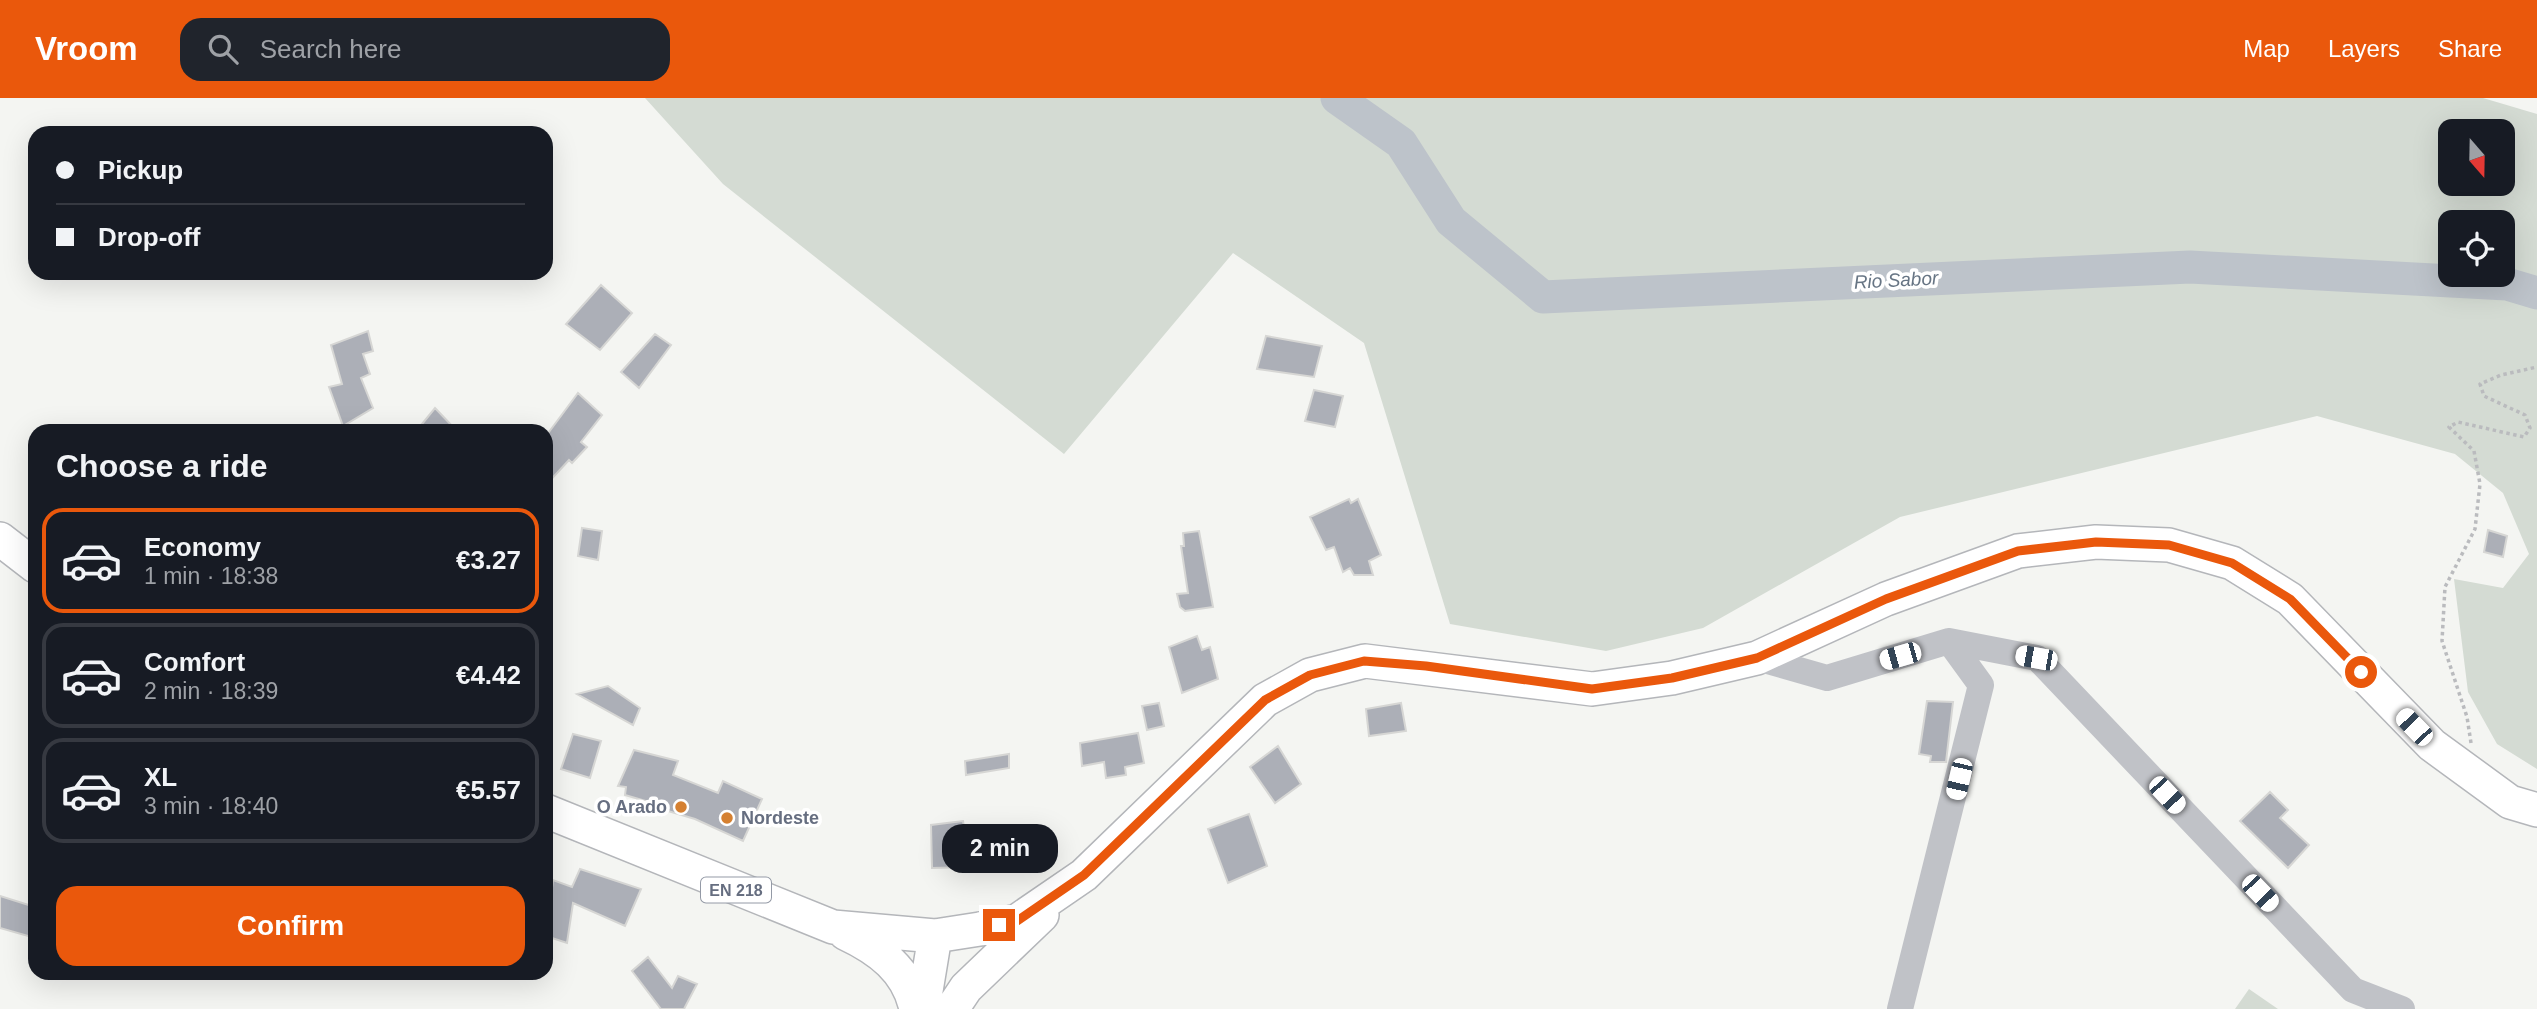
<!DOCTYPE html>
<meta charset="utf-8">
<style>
body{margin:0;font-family:Arial,sans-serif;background:#20242c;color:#f1f3f6;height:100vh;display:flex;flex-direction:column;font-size:26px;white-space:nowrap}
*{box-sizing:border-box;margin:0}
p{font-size:23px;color:#9ea1a6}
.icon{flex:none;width:38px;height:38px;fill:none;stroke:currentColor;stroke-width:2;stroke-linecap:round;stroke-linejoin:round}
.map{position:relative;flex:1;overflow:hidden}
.panel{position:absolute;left:28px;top:326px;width:525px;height:556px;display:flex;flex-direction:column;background:#171b24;border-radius:21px;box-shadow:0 7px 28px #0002}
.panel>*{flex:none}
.guide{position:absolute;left:28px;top:28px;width:525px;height:154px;border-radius:21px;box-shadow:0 7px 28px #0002;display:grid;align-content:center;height:154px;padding:0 28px;background:#171b24}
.needle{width:46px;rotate:160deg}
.controls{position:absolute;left:2438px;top:21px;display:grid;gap:14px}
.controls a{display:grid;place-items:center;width:77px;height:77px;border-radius:14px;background:#171b24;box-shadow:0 7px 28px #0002;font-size:35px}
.end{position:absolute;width:32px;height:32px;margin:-16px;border:9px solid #ea580c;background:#fff;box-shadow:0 0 0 4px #fff}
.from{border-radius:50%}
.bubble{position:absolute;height:49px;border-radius:21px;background:#171b24;box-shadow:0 7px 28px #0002;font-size:23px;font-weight:700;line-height:49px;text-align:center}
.car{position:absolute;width:21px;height:42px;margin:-21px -10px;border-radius:9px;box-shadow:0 0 5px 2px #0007;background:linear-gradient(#fff 24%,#345 0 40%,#fff 0 76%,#345 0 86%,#fff 0)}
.guide b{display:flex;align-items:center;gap:24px;height:66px;font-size:26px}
.guide b+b{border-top:2px solid #363941}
.guide i{width:18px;height:18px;background:#f1f3f6}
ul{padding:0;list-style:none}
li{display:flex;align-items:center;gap:21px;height:105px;margin:0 14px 10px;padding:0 14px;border:4px solid #363941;border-radius:21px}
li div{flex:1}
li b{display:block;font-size:26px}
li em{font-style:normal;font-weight:700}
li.current{border-color:#ea580c}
li>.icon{width:63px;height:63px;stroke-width:1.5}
h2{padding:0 28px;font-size:32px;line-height:84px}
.primary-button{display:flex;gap:14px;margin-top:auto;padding:14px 28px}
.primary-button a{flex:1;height:80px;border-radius:21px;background:#ea580c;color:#fff;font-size:28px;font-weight:700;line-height:80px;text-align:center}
header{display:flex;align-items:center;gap:42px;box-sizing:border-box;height:98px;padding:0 35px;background:#ea580c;color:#fff}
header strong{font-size:33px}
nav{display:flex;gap:38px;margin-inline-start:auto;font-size:24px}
.search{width:490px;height:63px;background:#20242c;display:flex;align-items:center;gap:18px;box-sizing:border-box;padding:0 24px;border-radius:21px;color:#9ea1a6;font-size:26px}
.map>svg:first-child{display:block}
.green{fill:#d4dbd3;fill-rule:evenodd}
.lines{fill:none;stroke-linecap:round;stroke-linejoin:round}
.river{stroke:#bdc3ca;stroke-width:33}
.building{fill:#acafb7;stroke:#d6d6d4;stroke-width:2}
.major-casing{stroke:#b4b6ba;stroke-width:36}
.path{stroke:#babbbe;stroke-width:3.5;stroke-dasharray:3.5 3.5;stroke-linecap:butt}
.minor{stroke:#c0c2c7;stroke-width:26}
.major{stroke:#fff;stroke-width:33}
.route{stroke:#ea580c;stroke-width:9}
.poi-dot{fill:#d58031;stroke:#fff;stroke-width:2.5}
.labels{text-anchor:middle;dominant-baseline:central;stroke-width:7;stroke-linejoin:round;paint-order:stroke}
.shield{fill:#fff;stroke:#949aa6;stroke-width:2}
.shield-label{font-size:16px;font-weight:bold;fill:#666e80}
.poi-label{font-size:18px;font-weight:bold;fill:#666e80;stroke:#fff;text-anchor:end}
.water-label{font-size:19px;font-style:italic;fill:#677584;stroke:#fff}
</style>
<header>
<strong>Vroom</strong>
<div class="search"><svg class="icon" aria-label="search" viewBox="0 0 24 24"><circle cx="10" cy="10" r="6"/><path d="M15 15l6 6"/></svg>Search here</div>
<nav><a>Map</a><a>Layers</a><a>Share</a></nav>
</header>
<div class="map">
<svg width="2537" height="911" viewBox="0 0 2537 911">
<rect width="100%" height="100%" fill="#f4f5f2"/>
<path class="green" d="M645,0h1838l54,16v655l-40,-25 -29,-52 -14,-113 49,9 26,-34 -26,-61 -48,-39 -138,-38 -417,101 -197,111 -97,23 -156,-27 -86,-281 -131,-90 -169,201 -341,-270zM2450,33h52v53h-52zM2450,124h52v53h-52z
M2249,891l29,20h-43z"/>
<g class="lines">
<path class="river" d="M1337,0l64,45 50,78 92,76 647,-30 317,17 30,9"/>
</g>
<path class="building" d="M601,187l31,28 -32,37 -34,-26z
M368,233l5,20 -10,3 7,20 -9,4 12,30 -30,18 -14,-39 13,-3 -11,-39z
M655,236l16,11 -32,43 -18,-16z
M1266,238l56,10 -8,31 -57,-8z
M1314,292l29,6 -8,31 -30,-6z
M578,295l24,22 -21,27 6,5 -15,16 -3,-3 -23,25v-49z
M435,310l21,22h-28l-6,-6z
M1349,401l2,4 7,-4 23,56 -12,6 4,14h-19l-4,-7 -7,4 -9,-25 -8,3 -16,-33z
M582,430l20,3 -4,29 -20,-4z
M2488,432l19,6 -4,21 -19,-5z
M1199,433l14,76 -28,4 -5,-4 -3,-13 11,-1 -7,-47h3l-1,-13z
M1197,538l5,14 8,-3 8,32 -36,14 -13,-46z
M608,588l32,22 -7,17 -56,-31z
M1927,603l26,1 -7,60h-16l1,-6 -12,-2z
M1159,605l5,23 -17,4 -5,-24z
M1401,605l5,28 -37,5 -3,-27z
M1138,635l6,30 -19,4 1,8 -20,3 -2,-16 -22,4 -2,-23z
M573,636l28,7 -11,37 -29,-9z
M1278,648l23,38 -26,19 -25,-36z
M634,652l44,11 -5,14 45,18 5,-12 39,18 -19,42 -48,-22 -34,-10 2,-3 -38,-11 1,-8 -8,-1z
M1009,656v14l-43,7 -1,-14z
M2270,694l18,18 -8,8 29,27 -21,23 -48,-47z
M1249,716l18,52 -39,17 -20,-54z
M963,723l2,13 3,-1 1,34 -37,1 -1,-43z
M1032,728l3,34 -32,3 -4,-32z
M580,771l61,20 -16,37 -52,-23 -6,40 -21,-7 7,-56 19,7z
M0,798l35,11v31l-35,-10z
M648,859l24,31 6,-12 19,8 -13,25h-23l-29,-38z"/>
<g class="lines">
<defs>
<path id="major" d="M0,441l35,27
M546,713l287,116 102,9 45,-7 37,-8 67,-46 181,-175 45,-25 55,-14 227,28 80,-11 85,-20 129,-59 132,-48 78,-9 73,3 63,18 58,36 142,146 78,57 27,8
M845,835c34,16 63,37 71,76
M923,911l12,-73
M952,911l14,-21 76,-73"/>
</defs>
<use href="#major" class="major-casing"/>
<path class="path" d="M2471,645l-4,-26 -25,-76 3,-54 30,-58 5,-45 -6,-33 -25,-24 9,-5 66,15 6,-9 -5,-13 -41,-19 -4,-12 21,-9 36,-8"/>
<path class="minor" d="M1949,543l88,17 316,332 49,19
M1757,560l70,20 122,-37 32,44 -81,324"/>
<use href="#major" class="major"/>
</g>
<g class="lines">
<path class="route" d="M999,827l18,-4 67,-46 181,-175 45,-25 54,-14 62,5 166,23 80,-11 85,-20 129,-59 132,-48 78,-9 73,3 63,18 58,36 71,73"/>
</g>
<g class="poi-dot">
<circle cx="681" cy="709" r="7"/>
<circle cx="727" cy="720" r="7"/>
</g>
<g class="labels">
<rect class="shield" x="701" y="779.5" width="70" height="25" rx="5"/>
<g class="shield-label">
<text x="736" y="792">EN 218</text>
</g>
<g class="poi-label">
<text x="667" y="709">O Arado</text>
<text x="741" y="720" text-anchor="start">Nordeste</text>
</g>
<g class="water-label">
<text transform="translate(1896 182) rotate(-3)">Rio Sabor</text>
</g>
</g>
</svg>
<div class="controls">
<a><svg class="needle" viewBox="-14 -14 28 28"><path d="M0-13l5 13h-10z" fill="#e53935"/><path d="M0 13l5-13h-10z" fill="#9ea1a6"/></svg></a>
<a><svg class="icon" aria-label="locate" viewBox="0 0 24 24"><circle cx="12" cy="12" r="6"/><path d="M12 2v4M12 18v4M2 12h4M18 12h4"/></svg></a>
</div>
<i class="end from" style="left:2361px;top:574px"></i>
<i class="end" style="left:999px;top:827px"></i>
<div class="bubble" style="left:942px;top:726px;width:116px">2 min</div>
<i class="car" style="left:1900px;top:558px;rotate:254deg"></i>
<i class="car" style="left:2036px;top:560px;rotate:280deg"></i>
<i class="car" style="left:2414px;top:629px;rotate:316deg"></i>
<i class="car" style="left:1959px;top:681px;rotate:193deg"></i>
<i class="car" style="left:2167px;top:697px;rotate:137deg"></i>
<i class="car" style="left:2260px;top:795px;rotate:136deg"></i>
<div class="guide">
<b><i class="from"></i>Pickup</b>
<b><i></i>Drop-off</b>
</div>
<section class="panel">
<h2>Choose a ride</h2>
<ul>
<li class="current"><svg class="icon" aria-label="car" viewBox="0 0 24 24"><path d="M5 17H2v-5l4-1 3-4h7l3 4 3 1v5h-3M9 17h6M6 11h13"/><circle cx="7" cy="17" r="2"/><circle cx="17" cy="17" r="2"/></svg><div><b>Economy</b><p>1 min · 18:38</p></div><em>€3.27</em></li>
<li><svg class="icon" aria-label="car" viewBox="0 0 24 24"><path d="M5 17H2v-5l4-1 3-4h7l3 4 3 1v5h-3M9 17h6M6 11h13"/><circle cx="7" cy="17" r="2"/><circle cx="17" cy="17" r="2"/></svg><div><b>Comfort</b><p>2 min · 18:39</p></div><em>€4.42</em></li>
<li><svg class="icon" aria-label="car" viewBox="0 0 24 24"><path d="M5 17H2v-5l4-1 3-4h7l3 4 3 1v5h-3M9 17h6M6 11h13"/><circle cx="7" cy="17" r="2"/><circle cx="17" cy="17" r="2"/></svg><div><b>XL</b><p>3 min · 18:40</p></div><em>€5.57</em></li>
</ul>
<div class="primary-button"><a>Confirm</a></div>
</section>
</div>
